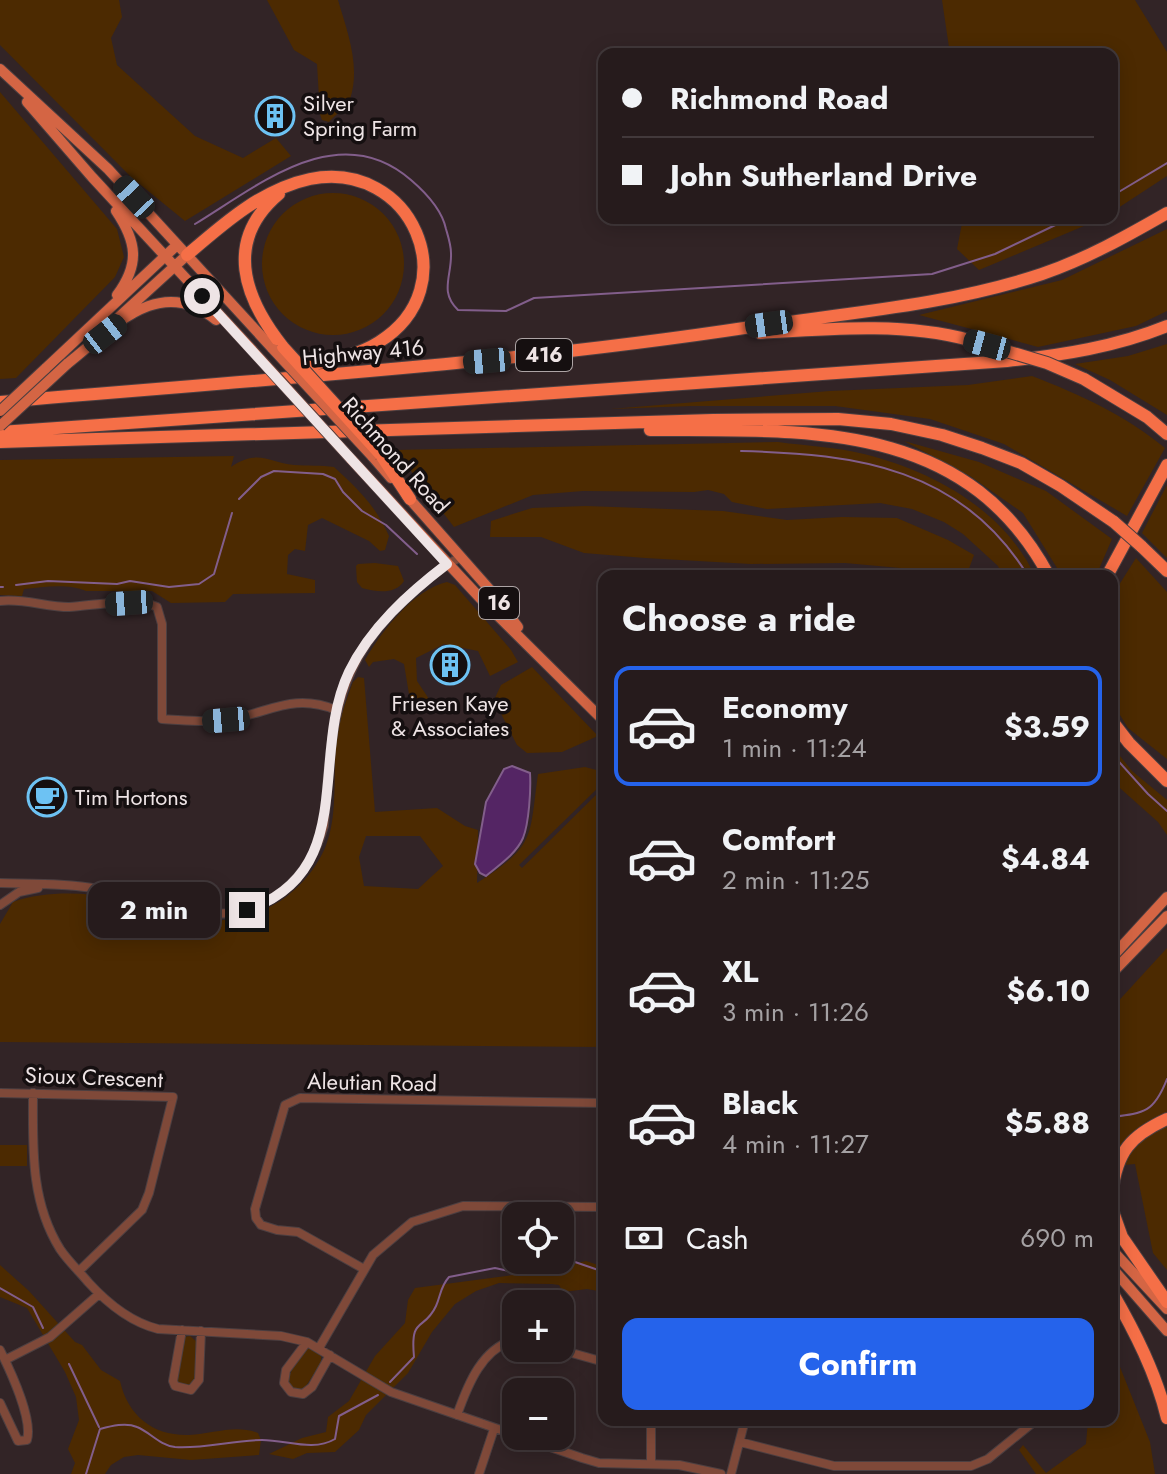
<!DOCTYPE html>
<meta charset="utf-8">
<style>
body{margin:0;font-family:Jost,sans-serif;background:#2e2425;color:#f1f3f6;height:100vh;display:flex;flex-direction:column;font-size:30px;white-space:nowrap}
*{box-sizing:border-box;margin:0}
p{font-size:26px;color:#a4a1a3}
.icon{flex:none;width:44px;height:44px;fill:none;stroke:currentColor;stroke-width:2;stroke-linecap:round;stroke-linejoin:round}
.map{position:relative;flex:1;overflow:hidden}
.details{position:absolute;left:598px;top:570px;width:520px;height:856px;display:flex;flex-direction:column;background:#261b1c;border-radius:16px;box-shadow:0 4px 20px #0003,0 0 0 2px #42393b}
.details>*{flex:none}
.banner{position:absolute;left:598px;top:48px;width:520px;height:176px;border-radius:16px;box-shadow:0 4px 20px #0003,0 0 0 2px #42393b;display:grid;align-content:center;height:176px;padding:0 24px;background:#261b1c}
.controls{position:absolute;left:502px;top:1202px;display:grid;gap:16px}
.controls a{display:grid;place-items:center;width:72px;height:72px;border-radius:16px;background:#261b1c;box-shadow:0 4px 20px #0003,0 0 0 2px #42393b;font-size:40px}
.end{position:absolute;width:36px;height:36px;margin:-18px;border:10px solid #eee4e5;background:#111;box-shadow:0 0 0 4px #111}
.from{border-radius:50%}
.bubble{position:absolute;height:56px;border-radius:16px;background:#261b1c;box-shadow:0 4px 20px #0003,0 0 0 2px #42393b;font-size:26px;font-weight:700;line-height:56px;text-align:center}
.car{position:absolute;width:24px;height:48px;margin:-24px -12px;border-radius:10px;box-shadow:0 0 6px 2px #0007;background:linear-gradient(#222 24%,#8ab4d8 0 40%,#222 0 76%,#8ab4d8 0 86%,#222 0)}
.banner b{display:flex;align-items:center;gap:28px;height:76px;font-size:30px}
.banner b+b{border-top:2px solid #42393b}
.banner i{width:20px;height:20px;background:#f1f3f6}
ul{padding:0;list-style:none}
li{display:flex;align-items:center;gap:24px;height:120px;margin:0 16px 12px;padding:0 8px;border:4px solid transparent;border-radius:16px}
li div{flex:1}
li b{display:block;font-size:30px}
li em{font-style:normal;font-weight:700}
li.on{border-color:#2563eb}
li>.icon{width:72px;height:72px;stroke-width:1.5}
h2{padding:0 24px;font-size:36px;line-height:96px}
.pay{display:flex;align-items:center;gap:20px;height:88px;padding:0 24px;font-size:30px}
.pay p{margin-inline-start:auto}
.cta{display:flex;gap:16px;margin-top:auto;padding:16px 24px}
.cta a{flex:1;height:92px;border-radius:16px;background:#2563eb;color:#fff;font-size:32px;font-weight:700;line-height:92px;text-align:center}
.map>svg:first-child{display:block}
.green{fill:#4c2a01;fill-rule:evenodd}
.water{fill:#542564;stroke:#825e8b;stroke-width:2}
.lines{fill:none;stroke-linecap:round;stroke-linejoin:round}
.stream{stroke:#825e8b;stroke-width:2}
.minor-casing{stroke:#4c3f41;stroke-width:10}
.major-casing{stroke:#4c3f41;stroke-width:12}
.highway-casing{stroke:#4c3f41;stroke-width:14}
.minor{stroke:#7f4939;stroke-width:8}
.major{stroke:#d46544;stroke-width:10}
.highway{stroke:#f56f47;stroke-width:12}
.major-bridge-casing{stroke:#4c3f41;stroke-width:12;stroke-linecap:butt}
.highway-bridge-casing{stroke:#4c3f41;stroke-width:14;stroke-linecap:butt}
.major-bridge{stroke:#d46544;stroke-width:10}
.highway-bridge{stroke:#f56f47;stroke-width:12}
.route{stroke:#eee4e5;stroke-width:10}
.labels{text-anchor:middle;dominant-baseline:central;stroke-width:7;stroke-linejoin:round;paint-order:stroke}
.shield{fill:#150f10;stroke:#ada4a5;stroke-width:2}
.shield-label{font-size:20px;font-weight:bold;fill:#eee4e5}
.poi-label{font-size:22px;fill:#eee4e5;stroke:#150f10;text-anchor:start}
.street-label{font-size:22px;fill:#eee4e5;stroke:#150f10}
</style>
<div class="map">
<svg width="1167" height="1474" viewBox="0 0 1167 1474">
<rect width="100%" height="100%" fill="#322426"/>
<path class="green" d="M0,0h119l3,17 -11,21 6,27 78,71 48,22 33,-20 15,18 -106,65 -54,-44 -131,-132z
M267,0h71c9,31 23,66 12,99 -3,8 -15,16 -21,23l-7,-2 -2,-6 -3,-50 -23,-14z
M942,0h193l32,52v124l-55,36v-158h-162z
M0,92l117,137 7,28 -9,20 -99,101 -16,1z
M262 264a71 71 0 1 1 142 0a71 71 0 1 1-142 0Z
M963,218h140l-124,52 -22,-21z
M1167,229v82l-31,15 -98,21 -119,-32 143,-35z
M1167,344v71l-57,-35 -35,-16 53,-8z
M1032,376c49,19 93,39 133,72l-38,68 -123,-72 -74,-25 -95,-13h-144l-81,3 220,-18 138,-6z
M904,441l75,21 67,29 66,48 -16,37h-34l-39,-63 -53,-37z
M778,442c29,4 59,5 86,12 69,17 140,56 171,122h-32l-5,-10 -35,-32 -19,-12 -32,-13 -32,-6 -113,6 -35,-7 -8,-8 -16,-4 -14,2 -111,-1 -50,4 -79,32 -59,-77z
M234,456l-3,11c28,-19 38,-4 63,-2 14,1 27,0 40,2 25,23 41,38 55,69l-4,14 -5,1 -11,-10 -47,-23 -14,7 -3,26 -10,-2 -7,6 -1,19 28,6v13l-82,1 -8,8 -54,1 -19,-12h-66c-18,-8 -43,-4 -62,-2l-2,7 -22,-1v-135z
M1167,485v73l-25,-25z
M586,506l137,5 64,9 55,-3 55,1 51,22 26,15 -7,19 -122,-11 -94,1 -106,-6 -61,-5 -43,-16h-51l1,-16 41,-13z
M1136,558l31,34v167l-39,-31 -16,-26v-106z
M375,563l23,3 6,15c-9,14 -28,11 -42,7l-5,-6 -1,-16 2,-2z
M447,582l8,3 56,65 7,12 -28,14 -12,-25 -34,-7 -28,14 1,23 16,24 -5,7 -10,-6 -6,6 -8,-48 -10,-5 -21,3 -4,5 -4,-7c16,-28 49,-71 82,-78z
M532,667l66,69 -36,16 -35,1 -10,-8 -23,-45 7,-15z
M358,677l6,1 11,134 62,-4 28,18 13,4 -1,53c59,-38 52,-44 61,-109l47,-7 19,5v10l-85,83 3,3 82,-81v260l-604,-5v-118l13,-22c31,-11 70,-10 102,-4 26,4 50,17 76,21 57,9 110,-18 134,-71 13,-31 8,-69 11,-102 2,-23 9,-43 17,-64zM366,836h54l23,30 -25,23 -54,-3 -5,-29z
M1112,746l20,25 35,29v35l-9,-13 -46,-41z
M1167,948v322l-14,-17 -18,-89 -23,2v-158z
M0,1145h27v21h-27z
M586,1261l18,6v25l-17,-3 -24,3 -4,-7 -7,-1 -53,-1 -23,8 -21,13 -23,28 -24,41 -42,42 -7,15 -24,22 -28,1 -14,6 -24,-5 33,-16 24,-6 2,-15 21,-16 26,-45 30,-33 3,-23 7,-12 129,-17z
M0,1265l29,26 46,51 7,3 19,25 19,11c8,35 33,55 69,54 24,-1 46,-11 69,-2l3,7 -2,15 -68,5 -53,-5 -14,2 -13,8 -6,9h-34l4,-11 -7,-14 11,-29 -3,-23 -11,-25 -38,-64 -27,-11z
M190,1336l7,6 -1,39 -2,4 -10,4 -7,-7 8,-45z
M1112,1347l38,95 5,32h-119l-17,-24 4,-5 23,28 40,-29 2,-24h24z
M309,1348l12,8v7l-17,26 -5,1 -11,-4c1,-14 8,-31 21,-38z"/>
<path class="water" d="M512,766l18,7c1,17 -1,50 -7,65 -7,16 -24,27 -37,38l-6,-3 -5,-9 11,-62 18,-33z"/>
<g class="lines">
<path class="stream" d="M1112,196l55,-33
M195,224c64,-39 144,-107 216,-44 14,12 31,30 35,49 2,7 5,16 5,24 1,23 -12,39 7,57l48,1 28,-13 398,-24 63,-20 75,-36
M741,451c116,3 221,17 287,125
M239,499l22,-22 13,-6 49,3 12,5 8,13 19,19 24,14 31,29
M16,585l32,-4 69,3 13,-3 39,6 30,-3 15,-10 18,-61
M0,587h3
M1112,754l36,40 19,17
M1112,1117c33,-4 42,-5 55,-38
M0,1288l33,19 10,21
M69,1364l30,63
M390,1382l24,-25c-4,-42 10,-25 22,-51 5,-11 4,-19 13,-29l46,-9 27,6 10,-1 8,-6 23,-6 12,1 29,10
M86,1474l14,-45c11,-3 26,-7 37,-2 13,5 22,18 38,20 29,2 58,-7 87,-7 25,0 51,12 73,-1l4,-23 39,-21"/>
<defs>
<path id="minor" d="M0,601c23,-3 46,6 69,6 24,-1 67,-11 88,0l5,17v95c21,1 42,4 63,1 43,-6 67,-28 111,-10
M0,883c32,1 67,0 99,6 30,6 59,17 89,22 67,13 117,-21 136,-85 8,-98 7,-160 86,-231 16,-14 31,-28 49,-37
M0,905l19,-13 19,-4
M0,1093l173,4 -24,96 -7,17 -63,61
M33,1093c0,54 -3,108 27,156 8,12 19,22 28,33 20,22 42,40 70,47l123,7 26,6 84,50 191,66 17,5 80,2 42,9
M364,1269l-66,-37 -21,-2 -16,-5 -5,-7 -1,-9 30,-104 15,-7 304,5
M182,1330l-9,51 2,5 16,4 8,-10 2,-49
M307,1342l-21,28 -2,13 7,9 12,2 9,-7 18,-32
M319,1348l54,-93 39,-33 51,-16 141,1
M554,1348l50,14
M0,1350c10,20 33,69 27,90l-9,1 -18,-38
M5,1360l45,-23 49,-43
M457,1415c11,-31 25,-67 59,-76
M740,1442l94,24h137l17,-7 48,-39
M651,1463v-43
M479,1474l15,-45
M731,1474l14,-54"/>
<path id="major" d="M0,69l108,100 165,180
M27,102l65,75 160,173
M116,211c21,31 24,53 1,84
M119,317l68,-62
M67,364c46,-36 92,-91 149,-44
M45,369l132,-124
M372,456l19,22
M351,459l130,140 123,122
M407,496l83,94 28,37
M1112,957l55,-60
M1112,973l55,-57
M1112,1250l55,59
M1112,1268l55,63"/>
<path id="highway" d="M279,194c-56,47 -35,104 4,153
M187,255c36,-31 75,-66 123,-76 102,-20 158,108 69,163 -25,16 -59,20 -87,27
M760,333c67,-4 143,-11 209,7
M1084,379l63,38 20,17
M0,402c251,-22 502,-37 751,-75 97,-14 198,-22 291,-53 44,-15 85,-38 125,-61
M650,430c154,1 314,-12 399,146
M0,432l1007,-71c56,-6 108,-14 160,-35
M0,442l713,-22 125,-1 53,5 51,11 40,13 39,15 40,23 53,36
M381,455l29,44
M1141,546l26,25
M1107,576l60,-111
M1112,721l17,22 38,38
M1112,1192c5,-40 18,-56 55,-73
M1112,1209l10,28 45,65
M1112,1292c23,40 44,81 55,126"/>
</defs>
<use href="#minor" class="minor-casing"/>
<use href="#major" class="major-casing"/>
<use href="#highway" class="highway-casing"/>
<use href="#minor" class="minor"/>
<use href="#major" class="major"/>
<use href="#highway" class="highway"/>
<defs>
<path id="major-bridge" d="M273,349l99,107
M252,350l99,109
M0,411l45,-42
M0,426l67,-62"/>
<path id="highway-bridge" d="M969,340l78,23 37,16
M283,347l98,108
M1114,522l27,24"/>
</defs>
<use href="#major-bridge" class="major-bridge-casing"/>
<use href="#highway-bridge" class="highway-bridge-casing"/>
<use href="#major-bridge" class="major-bridge"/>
<use href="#highway-bridge" class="highway-bridge"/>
</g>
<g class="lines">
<path class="route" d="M202,296l245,268c-38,29 -77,64 -98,108 -40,84 10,200 -102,238"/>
</g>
<defs>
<symbol id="building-ring" viewBox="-11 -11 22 22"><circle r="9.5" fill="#150f10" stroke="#6dc2f3" stroke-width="1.5"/><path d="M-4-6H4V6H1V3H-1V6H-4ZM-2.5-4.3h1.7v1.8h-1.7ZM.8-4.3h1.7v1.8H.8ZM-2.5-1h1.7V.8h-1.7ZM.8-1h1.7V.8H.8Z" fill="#6dc2f3"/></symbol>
<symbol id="cafe-ring" viewBox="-11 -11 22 22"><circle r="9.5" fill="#150f10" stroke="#6dc2f3" stroke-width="1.5"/><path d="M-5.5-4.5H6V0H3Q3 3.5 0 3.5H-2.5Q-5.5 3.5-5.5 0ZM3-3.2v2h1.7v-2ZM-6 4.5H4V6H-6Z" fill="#6dc2f3"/></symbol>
</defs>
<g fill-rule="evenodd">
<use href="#building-ring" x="253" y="94" width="44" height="44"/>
<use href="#building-ring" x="428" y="643" width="44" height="44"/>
<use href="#cafe-ring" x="25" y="775" width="44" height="44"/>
</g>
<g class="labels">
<g class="shield">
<rect x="516" y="339" width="56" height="32" rx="6"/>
<rect x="479" y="587" width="40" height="32" rx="6"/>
</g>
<g class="shield-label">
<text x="544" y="355">416</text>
<text x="499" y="603">16</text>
</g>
<g class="poi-label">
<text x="303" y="103">Silver<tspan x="303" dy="25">Spring Farm</tspan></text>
<text x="450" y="703" text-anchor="middle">Friesen Kaye<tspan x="450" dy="25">&amp; Associates</tspan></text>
<text x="75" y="797">Tim Hortons</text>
</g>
<g class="street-label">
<text transform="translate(363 352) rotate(-5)">Highway 416</text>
<text transform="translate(396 455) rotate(48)">Richmond Road</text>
<text transform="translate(94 1077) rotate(2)">Sioux Crescent</text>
<text transform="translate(372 1082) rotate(1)">Aleutian Road</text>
</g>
</g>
</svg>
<div class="controls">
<a><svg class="icon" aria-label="locate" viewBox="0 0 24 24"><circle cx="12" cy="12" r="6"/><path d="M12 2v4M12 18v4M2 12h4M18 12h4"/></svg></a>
<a>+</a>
<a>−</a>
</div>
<i class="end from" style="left:202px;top:296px"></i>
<i class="end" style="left:247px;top:910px"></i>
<div class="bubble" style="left:88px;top:882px;width:132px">2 min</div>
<i class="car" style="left:134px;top:197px;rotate:317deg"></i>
<i class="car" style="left:769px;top:324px;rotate:262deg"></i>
<i class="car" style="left:105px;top:334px;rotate:52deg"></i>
<i class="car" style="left:987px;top:345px;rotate:285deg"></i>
<i class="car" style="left:487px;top:361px;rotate:265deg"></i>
<i class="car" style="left:129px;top:603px;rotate:266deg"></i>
<i class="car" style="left:226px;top:720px;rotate:265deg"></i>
<div class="banner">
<b><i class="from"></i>Richmond Road</b>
<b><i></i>John Sutherland Drive</b>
</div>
<section class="details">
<h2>Choose a ride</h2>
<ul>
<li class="on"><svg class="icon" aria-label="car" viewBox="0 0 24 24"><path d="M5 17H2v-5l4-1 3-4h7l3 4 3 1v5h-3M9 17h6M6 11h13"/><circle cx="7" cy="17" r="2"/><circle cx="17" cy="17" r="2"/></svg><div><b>Economy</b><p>1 min · 11:24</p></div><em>$3.59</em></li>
<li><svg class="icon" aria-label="car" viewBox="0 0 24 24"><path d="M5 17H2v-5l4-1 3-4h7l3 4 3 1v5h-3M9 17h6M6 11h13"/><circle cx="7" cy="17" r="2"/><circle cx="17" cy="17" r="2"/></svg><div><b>Comfort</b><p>2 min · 11:25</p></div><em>$4.84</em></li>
<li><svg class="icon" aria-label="car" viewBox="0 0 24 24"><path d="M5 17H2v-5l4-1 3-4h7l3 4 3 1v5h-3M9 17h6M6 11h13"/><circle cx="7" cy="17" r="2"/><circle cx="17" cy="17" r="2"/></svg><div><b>XL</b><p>3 min · 11:26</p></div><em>$6.10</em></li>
<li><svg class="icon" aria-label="car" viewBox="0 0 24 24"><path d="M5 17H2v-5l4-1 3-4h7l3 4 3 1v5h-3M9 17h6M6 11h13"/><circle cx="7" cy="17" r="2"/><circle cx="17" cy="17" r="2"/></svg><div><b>Black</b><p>4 min · 11:27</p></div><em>$5.88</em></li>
</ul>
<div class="pay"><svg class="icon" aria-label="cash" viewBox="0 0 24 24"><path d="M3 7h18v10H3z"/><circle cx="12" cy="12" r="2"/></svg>Cash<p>690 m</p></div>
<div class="cta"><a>Confirm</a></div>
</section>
</div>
